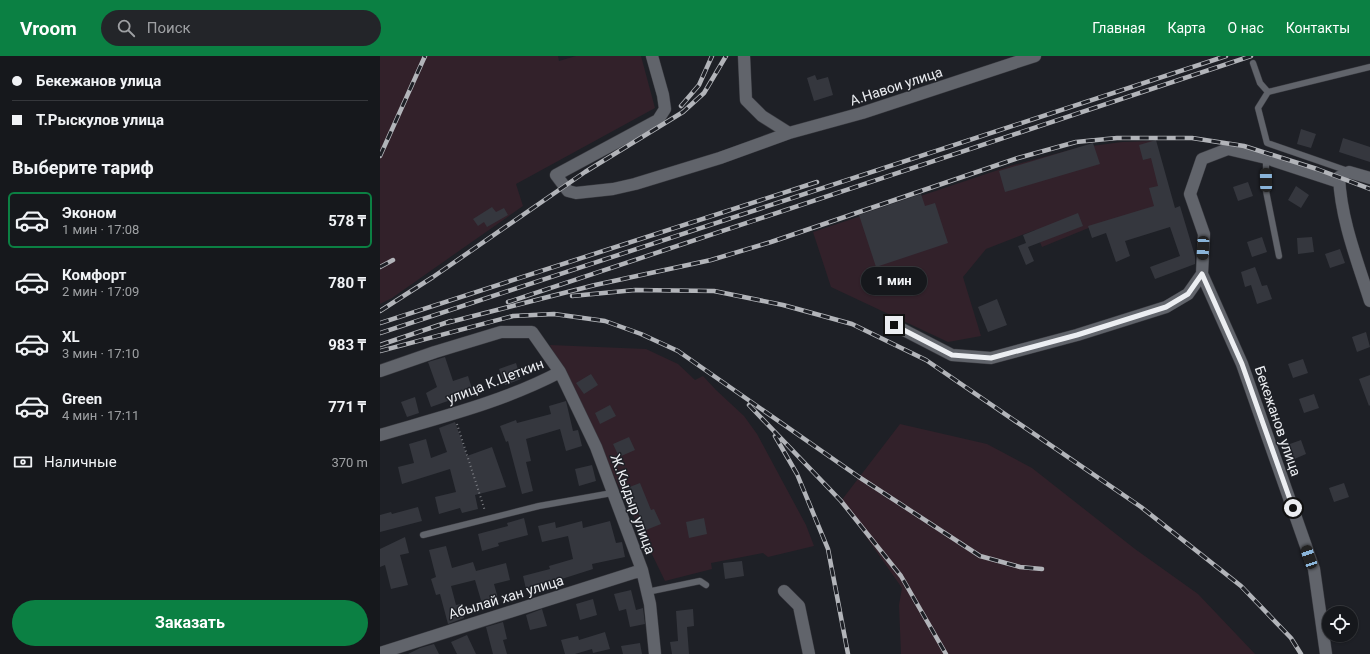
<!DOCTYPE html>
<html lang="ru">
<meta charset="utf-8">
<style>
body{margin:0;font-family:Roboto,sans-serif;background:#232529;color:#f1f3f6;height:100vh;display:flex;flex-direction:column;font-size:15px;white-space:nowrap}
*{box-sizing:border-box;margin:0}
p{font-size:13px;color:#9ea0a3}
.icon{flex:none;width:22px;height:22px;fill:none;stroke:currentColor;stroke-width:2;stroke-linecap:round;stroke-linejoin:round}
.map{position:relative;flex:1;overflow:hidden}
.details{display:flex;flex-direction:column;background:#16181c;width:380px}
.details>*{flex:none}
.hud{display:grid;align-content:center;height:88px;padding:0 12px;background:#16181c}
.buttons{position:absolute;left:942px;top:550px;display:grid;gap:8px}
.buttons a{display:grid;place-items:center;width:36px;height:36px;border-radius:50%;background:#16181c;box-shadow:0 1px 3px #0004,0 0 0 1px #35373b;font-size:20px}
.end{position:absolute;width:18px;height:18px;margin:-9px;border:5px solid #eceef2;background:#111;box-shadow:0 0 0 2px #111}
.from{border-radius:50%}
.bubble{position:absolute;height:28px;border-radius:14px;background:#16181c;box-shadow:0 1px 3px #0004,0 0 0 1px #35373b;font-size:13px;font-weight:700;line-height:28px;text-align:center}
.car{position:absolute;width:12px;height:24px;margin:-12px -6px;border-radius:5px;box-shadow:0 0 3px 1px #0007;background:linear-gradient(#222 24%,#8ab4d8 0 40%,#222 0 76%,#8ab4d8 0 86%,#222 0)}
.hud b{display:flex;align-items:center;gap:14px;height:38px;font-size:15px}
.hud b+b{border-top:1px solid #35373b}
.hud i{width:10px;height:10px;background:#f1f3f6}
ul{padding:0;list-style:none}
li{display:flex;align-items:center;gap:12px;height:56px;margin:0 8px 6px;padding:0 4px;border:2px solid transparent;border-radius:6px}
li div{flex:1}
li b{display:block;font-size:15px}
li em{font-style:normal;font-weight:700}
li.selected{border-color:#0b8043}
li>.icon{width:36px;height:36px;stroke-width:1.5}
h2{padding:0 12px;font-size:18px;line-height:48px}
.pay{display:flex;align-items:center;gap:10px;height:44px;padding:0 12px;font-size:15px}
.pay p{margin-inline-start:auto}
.button{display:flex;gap:8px;margin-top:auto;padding:8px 12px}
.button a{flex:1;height:46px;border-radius:24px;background:#0b8043;color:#fff;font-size:16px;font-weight:700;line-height:46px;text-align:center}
header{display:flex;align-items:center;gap:24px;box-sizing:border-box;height:56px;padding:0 20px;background:#0b8043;color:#fff}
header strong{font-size:19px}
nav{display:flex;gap:22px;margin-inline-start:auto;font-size:14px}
.search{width:280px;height:36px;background:#232529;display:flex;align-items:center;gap:10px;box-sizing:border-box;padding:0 14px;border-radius:22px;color:#9ea0a3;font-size:15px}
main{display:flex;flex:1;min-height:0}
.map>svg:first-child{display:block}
.industrial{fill:#32212a}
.building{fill:#35373e}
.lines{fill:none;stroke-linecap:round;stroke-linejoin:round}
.service-casing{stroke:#3a3b41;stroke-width:7}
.minor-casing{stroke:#3a3b41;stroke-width:13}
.path{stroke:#7a7c82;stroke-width:2;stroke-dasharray:1 3;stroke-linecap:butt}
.service{stroke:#61646b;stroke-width:6}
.minor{stroke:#61646b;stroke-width:12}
.rail-casing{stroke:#b2b4b9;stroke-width:4.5}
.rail{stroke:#1e2026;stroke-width:3;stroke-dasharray:9;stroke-linecap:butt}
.route{stroke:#eceef2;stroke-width:5}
.labels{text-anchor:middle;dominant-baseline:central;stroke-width:3;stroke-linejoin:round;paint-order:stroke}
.street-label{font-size:14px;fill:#eceef2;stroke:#1e2026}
</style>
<header>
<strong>Vroom</strong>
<div class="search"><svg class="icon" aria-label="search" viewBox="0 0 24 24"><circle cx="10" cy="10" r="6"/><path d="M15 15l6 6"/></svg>Поиск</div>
<nav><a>Главная</a><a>Карта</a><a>О нас</a><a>Контакты</a></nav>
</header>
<main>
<section class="details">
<div class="hud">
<b><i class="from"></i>Бекежанов улица</b>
<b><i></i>Т.Рыскулов улица</b>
</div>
<h2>Выберите тариф</h2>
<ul>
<li class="selected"><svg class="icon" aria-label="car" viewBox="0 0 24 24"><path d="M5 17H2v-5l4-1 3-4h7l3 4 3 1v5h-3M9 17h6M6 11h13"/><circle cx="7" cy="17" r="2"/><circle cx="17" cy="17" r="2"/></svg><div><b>Эконом</b><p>1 мин · 17:08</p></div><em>578 ₸</em></li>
<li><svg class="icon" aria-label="car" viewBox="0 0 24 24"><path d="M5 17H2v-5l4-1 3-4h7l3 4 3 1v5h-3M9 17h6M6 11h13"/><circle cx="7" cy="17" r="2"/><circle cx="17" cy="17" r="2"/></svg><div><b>Комфорт</b><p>2 мин · 17:09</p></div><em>780 ₸</em></li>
<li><svg class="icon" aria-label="car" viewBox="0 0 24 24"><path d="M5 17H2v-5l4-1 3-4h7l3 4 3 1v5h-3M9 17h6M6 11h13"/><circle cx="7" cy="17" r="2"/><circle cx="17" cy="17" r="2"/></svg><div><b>XL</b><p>3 мин · 17:10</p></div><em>983 ₸</em></li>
<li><svg class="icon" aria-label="car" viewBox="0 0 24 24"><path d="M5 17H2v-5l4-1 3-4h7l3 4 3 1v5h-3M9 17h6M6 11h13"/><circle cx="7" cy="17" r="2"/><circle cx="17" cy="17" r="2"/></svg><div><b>Green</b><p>4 мин · 17:11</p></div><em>771 ₸</em></li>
</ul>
<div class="pay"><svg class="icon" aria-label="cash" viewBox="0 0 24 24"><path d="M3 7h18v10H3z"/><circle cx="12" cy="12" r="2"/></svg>Наличные<p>370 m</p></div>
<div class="button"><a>Заказать</a></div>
</section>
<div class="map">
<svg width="990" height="598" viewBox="0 0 990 598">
<rect width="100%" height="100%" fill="#1e2026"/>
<path class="industrial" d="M0,0h178l1,5 17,-5h65l14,52 -139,76 7,22 -131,92 -12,6z
M773,85l18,60 -85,28 -44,18 -7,-17 -49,19 -23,28 18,59 -33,6 -117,-55 -18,-55 197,-66 67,-18 45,-6z
M170,289l96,4 32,15 17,16 8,-4 13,14 28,26 13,18 49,91 8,21 -46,11 -5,-4 -52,10 1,6 -47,12z
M520,368l87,20 45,24 103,81 63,45 57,60h-354l-2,-49 3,-17 -61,-87z"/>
<path class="building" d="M435,19l2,5 11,-3 5,18 -19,6 -7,-23z
M921,73l15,5 -5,14 -14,-4z
M963,82l27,9v15l-31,-10z
M776,84l19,68 5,-2 15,50v8l-40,15 -5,-12 30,-11 -10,-29 -45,14 5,15 -14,6 -10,-29 -14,5 -4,-12 66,-20 -5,-18 9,-2 -7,-28 -8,2 -4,-15z
M713,87l7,21 -95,28 -6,-21z
M868,126l5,14 -15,5 -5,-14z
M916,130l13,9 -8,13 -13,-8z
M541,138l4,12 10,-3 13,40 -72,24 -17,-52z
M112,151l4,5 8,-4 4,7 -21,12 -3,-5 -6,4 -5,-7z
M698,157l5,13 -55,21 6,14 -8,4 -8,-19 8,-3 -3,-8z
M882,181l5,15 -15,5 -5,-15z
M932,181l2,15 -16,2 -1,-16z
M960,193l5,14 -15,5 -5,-14z
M875,211l7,19 5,-1 5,14 -15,5 -6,-19 -6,2 -4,-15z
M617,243l10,26 -19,7 -10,-25z
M986,276l4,15 -13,5 -5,-15z
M65,301l8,24 15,-5 5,16 -42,15 -5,-14 11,-6 -9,-25z
M923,303l5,14 -15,5 -5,-14z
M136,307l5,16 -16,6 -6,-16z
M211,318l7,11 -14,9 -8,-11z
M990,319v30l-1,1 -10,-27z
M934,338l5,14 -15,5 -5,-14z
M35,341l4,16 -12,4 -6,-15z
M186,345l7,30 5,-1 4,16 -16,5 -6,-22 -34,10 5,22 -5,1 7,29 -11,3 -14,-53 -2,1 -6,-16 16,-6 1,3 34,-9 -2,-8z
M230,349l6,11 -16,8 -5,-11z
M75,366l12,34 25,-9 14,40 -31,8 3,14 -16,4 -2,-5 -21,6 -4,-17 21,-5 -6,-23 -48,15 -4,-17 16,-4 -5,-19 17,-5 5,19 16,-6 -8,-24z
M249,381l6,13 -16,7 -6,-13z
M921,384l5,14 -14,6 -5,-15z
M212,409l4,16 -17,5 -4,-17z
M260,427l11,27 3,-1 7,15 -15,6 -19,-42z
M964,427l5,14 -15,5 -5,-14z
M38,451l4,14 -42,11v-17l11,-3 1,2z
M144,462l4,17 -30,8 1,3 -17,5 -4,-17 30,-8 -1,-3z
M324,462l3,16 -18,4 -3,-16z
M202,465l1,7 27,-7 6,22 6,-1 3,15 -33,7 1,5 -50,16 1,3 -17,5 -4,-17 27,-7 -1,-3 24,-7 -5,-23 -26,6 -4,-16 17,-4 1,6z
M25,481l4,16 -9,2 8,30 -17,4 -6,-24 -5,2v-18z
M66,490l6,22 21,-6 3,9 30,-8 4,17 -16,4 5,18 -16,5 -8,-27 -24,6 5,19 5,-1 3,14 -16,6 -8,-30 -4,1 -5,-16 5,-2 -7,-27z
M362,505l2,15 -19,3 -2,-16z
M251,534l5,20 7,-2 2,16 -15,3 -4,-18 -7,2 -5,-17z
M213,543l4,16 -17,5 -4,-16z
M162,553l5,17 -17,4 -4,-15z
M313,553l1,17 -7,1 2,27h-17l-2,-12 8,-1 -2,-30z
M123,566l4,17 -4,1 4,14h-14l-7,-27z
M225,576l5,17 -17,4 -1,-4 -17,5h-10l-4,-14 17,-4 1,4z
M87,579l9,19h-19l-6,-12z
M260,587l2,11h-19l-2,-8z
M54,588l5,10h-31l12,-6z"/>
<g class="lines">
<defs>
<path id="service" d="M873,7l7,20 8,9
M886,102v33l13,65
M968,115l-81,-28 -9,-35 10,-16 102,-25
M43,479l116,-29 73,-13
M267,536l53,-11 6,4"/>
<path id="minor" d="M272,0l11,39 2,14 -7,11 -102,55 12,16 8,2 37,-4 22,-5 85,-26 69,-25 73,-20 173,-57
M364,0l2,44 16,16 27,17
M990,122l-21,-6 -10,5c2,43 18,83 31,124
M822,218l40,90 72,205 12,85
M514,269l58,30 39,3 86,-23 89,-28 22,-13 14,-20 2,-40 -14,-40 12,-35 26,-10 38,9 73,24
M0,315l55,-19 66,-20h31l28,40 36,75 46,123 8,34 5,50
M0,379c61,-18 123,-33 180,-63
M404,535l15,15 10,48
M0,597l262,-83"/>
</defs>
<use href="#service" class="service-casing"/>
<use href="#minor" class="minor-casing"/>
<path class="path" d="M77,368l28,87"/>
<use href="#service" class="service"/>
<use href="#minor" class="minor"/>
<defs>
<path id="rail" d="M301,50l18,-21 13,-29
M0,100l45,-100
M0,211l13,-7
M192,240l63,-6 79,1 69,14 69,19 74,36 215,147 100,79 50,52 10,16
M128,246l743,-246
M0,255l53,-34 152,-105 98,-60 21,-19 22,-37
M0,267l437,-141
M66,267l149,-38 116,-25 60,-18 247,-84 58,-16 41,-4h75l52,8 73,23 53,20
M0,277l846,-277
M0,289l71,-24
M0,295l133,-35 41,-2 51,7 36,13 37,17 181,126 121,79 40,11 22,2
M369,349l92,96 60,75 45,78
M395,380l22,38 31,75 20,105"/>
</defs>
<use href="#rail" class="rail-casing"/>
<use href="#rail" class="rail"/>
</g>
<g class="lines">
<path class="route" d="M514,269l58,30 39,3 86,-23 89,-28 22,-13 14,-20 40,90 51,144"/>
</g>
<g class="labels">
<g class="street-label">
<text transform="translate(516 30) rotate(-18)">А.Навои улица</text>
<text transform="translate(115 325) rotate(-21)">улица К.Цеткин</text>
<text transform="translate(898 365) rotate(71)">Бекежанов улица</text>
<text transform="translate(253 448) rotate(70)">Ж.Кыдыр улица</text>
<text transform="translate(126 541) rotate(-17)">Абылай хан улица</text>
</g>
</g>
</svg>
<div class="buttons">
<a><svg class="icon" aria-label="locate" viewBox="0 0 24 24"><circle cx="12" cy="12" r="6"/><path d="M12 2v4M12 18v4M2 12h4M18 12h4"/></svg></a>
</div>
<i class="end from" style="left:913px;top:452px"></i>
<i class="end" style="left:514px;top:269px"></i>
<div class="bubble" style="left:481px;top:211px;width:66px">1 мин</div>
<i class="car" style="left:886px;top:124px;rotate:359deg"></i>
<i class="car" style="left:823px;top:192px;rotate:183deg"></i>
<i class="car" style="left:929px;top:501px;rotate:341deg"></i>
</div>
</main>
